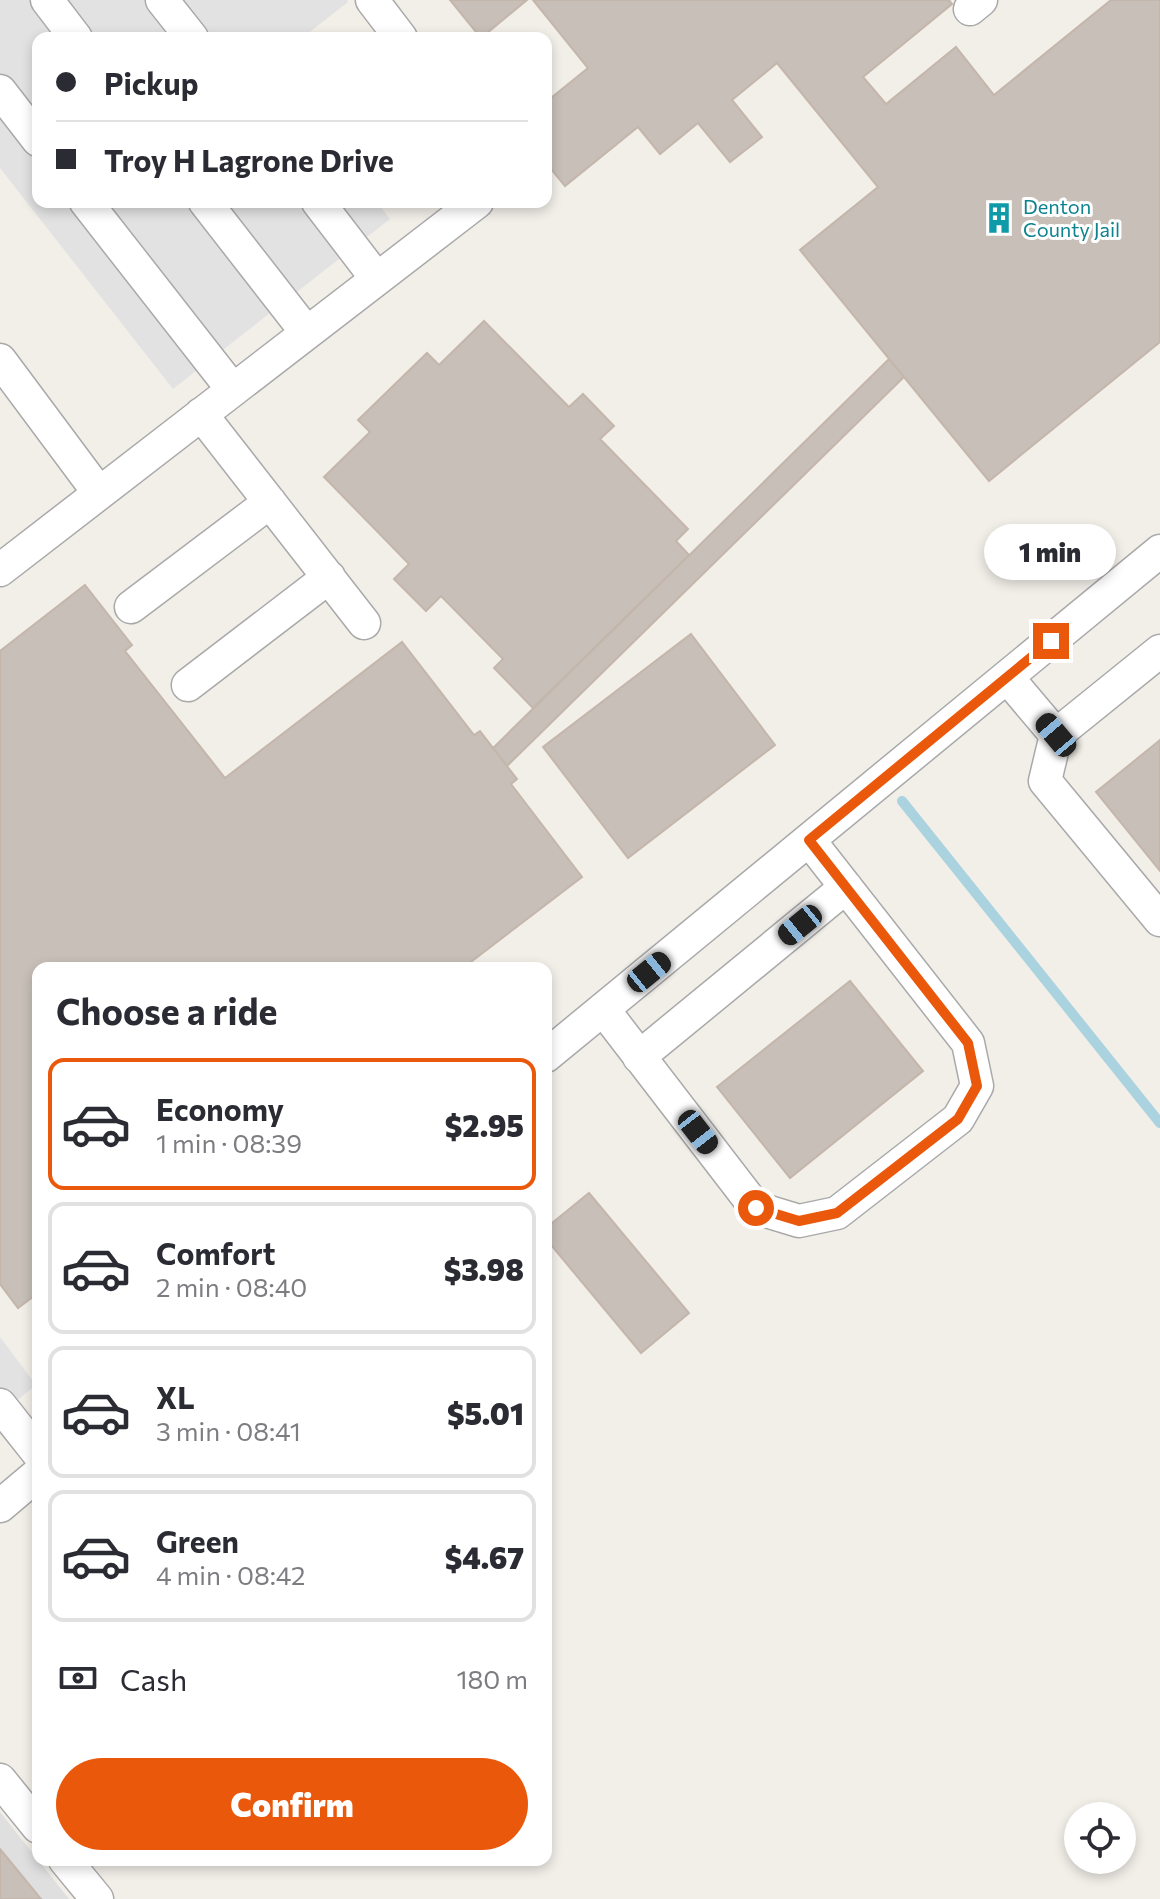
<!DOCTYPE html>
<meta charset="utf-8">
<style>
body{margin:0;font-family:Commissioner,sans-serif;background:#f7f7f7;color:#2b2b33;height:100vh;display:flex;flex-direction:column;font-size:30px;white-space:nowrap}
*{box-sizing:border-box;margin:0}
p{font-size:26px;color:#7c7c81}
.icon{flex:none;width:44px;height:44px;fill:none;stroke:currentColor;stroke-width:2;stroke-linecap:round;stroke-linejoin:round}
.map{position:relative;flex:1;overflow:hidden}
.details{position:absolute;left:32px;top:962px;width:520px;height:904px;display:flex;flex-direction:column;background:#fff;border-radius:16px;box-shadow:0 4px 12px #0003}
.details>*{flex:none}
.hud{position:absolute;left:32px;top:32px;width:520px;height:176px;border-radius:16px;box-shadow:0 4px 12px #0003;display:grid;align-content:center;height:176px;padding:0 24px;background:#fff}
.controls{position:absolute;left:1064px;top:1802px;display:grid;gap:16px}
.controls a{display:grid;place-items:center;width:72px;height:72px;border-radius:50%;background:#fff;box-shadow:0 4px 12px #0003;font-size:40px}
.end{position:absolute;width:36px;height:36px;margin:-18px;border:10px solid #ea580c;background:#fff;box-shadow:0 0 0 4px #fff}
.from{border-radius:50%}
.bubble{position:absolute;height:56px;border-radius:28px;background:#fff;box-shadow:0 4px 12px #0003;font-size:26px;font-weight:800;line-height:56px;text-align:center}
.car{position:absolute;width:24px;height:48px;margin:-24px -12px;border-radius:10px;box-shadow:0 0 6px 2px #0007;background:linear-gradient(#222 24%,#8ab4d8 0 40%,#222 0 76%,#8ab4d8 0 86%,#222 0)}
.hud b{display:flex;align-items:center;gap:28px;height:76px;font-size:30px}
.hud b+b{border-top:2px solid #e1e1e2}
.hud i{width:20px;height:20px;background:#2b2b33}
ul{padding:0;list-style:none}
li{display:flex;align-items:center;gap:24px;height:132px;margin:0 16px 12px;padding:0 8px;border:4px solid #e1e1e2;border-radius:16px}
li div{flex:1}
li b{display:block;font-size:30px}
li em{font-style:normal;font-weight:800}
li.on{border-color:#ea580c}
li>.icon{width:72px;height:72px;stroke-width:1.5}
h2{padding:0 24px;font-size:36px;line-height:96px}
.pay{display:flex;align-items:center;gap:20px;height:88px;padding:0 24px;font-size:30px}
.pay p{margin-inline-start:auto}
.cta{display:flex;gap:16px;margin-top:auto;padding:16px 24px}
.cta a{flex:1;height:92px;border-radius:48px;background:#ea580c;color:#fff;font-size:32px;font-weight:800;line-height:92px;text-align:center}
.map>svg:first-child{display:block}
.residential{fill:#e0dfdf}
.parking{fill:#e2e2e2}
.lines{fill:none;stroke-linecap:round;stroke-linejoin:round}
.stream{stroke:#aad3df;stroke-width:10}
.building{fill:#c7bfb8;stroke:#c4b6ab;stroke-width:2}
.minor-casing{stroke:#a9a9a9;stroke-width:35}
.minor{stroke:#fff;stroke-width:32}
.route{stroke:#ea580c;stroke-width:10}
.labels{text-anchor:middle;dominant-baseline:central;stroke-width:6;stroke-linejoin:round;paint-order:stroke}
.culture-label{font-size:20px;fill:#0d838f;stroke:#fff;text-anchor:start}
</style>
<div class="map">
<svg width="1160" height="1899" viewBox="0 0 1160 1899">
<rect width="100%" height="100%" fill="#f2efe9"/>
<path class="residential" d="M0,1812l69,87h-69z"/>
<path class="parking" d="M0,0h347l1,2 -46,36h-264v164h339l13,17 -217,170 -173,-221z
M0,1337l36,48 -36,29z"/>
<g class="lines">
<path class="stream" d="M902,801l258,322"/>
</g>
<path class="building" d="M450,0h77l-46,38z
M533,0h416l3,4 -89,73 23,27 70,-57 38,48 117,-95h49v342l-171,139 -189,-231 78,-63 -101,-124 -45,37 30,37 -32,25 -32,-39 -38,31 -22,-27 -73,59 -19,-23v-61l42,-34z
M484,321l85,86 14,-13 31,32 -14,13 88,90 -12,12 13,14 -156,153 -39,-40 9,-9 -62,-63 -15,15 -32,-32 15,-15 -85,-87 46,-45 -12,-12 69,-67 12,12z
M889,359l15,18 -397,389 -14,-18z
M85,585l47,60 -7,6 100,127 177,-136 72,93 6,-4 27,35 10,13 -6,5 71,93 -119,91h-425v325l-20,15 -18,-24v-633z
M691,634l84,111 -147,113 -85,-111z
M1160,740v131l-64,-79z
M850,981l73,90 -133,107 -73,-91z
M589,1193l100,120 -48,40 -95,-114v-11z
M0,1849l41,50h-41z"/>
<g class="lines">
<defs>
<path id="minor" d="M47,0l29,38
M162,0l30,38
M372,0l29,38
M970,9l11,-9
M0,91l38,49
M205,202l102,131
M318,202l59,77
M0,360l99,133
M233,390l244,-188
M201,414l163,209
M0,570l233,-180 -147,-188
M131,607l139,-105
M1007,677l49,58 104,-84
M188,685l141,-108
M1056,735l-11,46 115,139
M603,1009l153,199 43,13 38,-8 121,-94 19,-33 -9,-43 -159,-203
M546,1056l614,-505
M639,1057l207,-170
M0,1405l38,48
M0,1506l38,-32
M0,1780l38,47
M65,1860l32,39"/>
</defs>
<use href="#minor" class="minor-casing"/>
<use href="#minor" class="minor"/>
</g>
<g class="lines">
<path class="route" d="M756,1208l43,13 38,-8 121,-94 19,-33 -9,-43 -159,-203 242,-199"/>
</g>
<defs>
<symbol id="building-bare" viewBox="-9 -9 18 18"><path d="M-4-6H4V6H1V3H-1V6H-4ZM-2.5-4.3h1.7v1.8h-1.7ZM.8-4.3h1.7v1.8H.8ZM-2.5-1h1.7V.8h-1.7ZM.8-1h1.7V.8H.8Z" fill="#0f9aa8" stroke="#fff" stroke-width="2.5" paint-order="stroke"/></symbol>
</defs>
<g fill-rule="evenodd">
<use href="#building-bare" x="977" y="196" width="44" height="44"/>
</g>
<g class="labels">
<g class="culture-label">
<text x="1023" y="206">Denton<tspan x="1023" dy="23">County Jail</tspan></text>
</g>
</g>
</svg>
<div class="controls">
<a><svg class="icon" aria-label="locate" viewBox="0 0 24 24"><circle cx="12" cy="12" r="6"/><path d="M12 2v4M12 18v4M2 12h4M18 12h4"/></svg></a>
</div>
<i class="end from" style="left:756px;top:1208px"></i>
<i class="end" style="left:1051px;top:641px"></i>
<div class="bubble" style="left:984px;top:524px;width:132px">1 min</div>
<i class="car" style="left:1056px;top:735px;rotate:320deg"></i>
<i class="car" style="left:800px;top:925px;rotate:231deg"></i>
<i class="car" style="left:649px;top:972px;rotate:51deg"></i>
<i class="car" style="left:698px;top:1132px;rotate:142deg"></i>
<div class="hud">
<b><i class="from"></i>Pickup</b>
<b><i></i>Troy H Lagrone Drive</b>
</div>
<section class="details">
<h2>Choose a ride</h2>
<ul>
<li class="on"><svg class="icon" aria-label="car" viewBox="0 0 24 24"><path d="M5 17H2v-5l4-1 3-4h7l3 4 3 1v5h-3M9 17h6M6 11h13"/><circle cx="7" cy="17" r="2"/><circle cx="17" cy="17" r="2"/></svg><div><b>Economy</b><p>1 min · 08:39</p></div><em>$2.95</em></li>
<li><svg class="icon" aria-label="car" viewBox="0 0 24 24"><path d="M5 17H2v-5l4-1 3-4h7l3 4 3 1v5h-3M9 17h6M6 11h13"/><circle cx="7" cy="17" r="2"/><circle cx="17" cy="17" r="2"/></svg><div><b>Comfort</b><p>2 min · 08:40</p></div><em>$3.98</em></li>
<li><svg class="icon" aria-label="car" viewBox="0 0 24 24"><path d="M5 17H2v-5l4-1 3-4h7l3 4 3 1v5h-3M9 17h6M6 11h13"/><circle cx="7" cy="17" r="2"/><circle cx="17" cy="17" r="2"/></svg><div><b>XL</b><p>3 min · 08:41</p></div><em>$5.01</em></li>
<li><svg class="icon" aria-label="car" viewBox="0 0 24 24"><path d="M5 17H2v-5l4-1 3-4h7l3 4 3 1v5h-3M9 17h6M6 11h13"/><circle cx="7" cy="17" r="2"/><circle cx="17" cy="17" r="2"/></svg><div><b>Green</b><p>4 min · 08:42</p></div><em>$4.67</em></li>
</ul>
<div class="pay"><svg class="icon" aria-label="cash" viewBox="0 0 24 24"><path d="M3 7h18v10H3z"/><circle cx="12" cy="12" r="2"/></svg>Cash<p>180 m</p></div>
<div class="cta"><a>Confirm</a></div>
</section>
</div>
